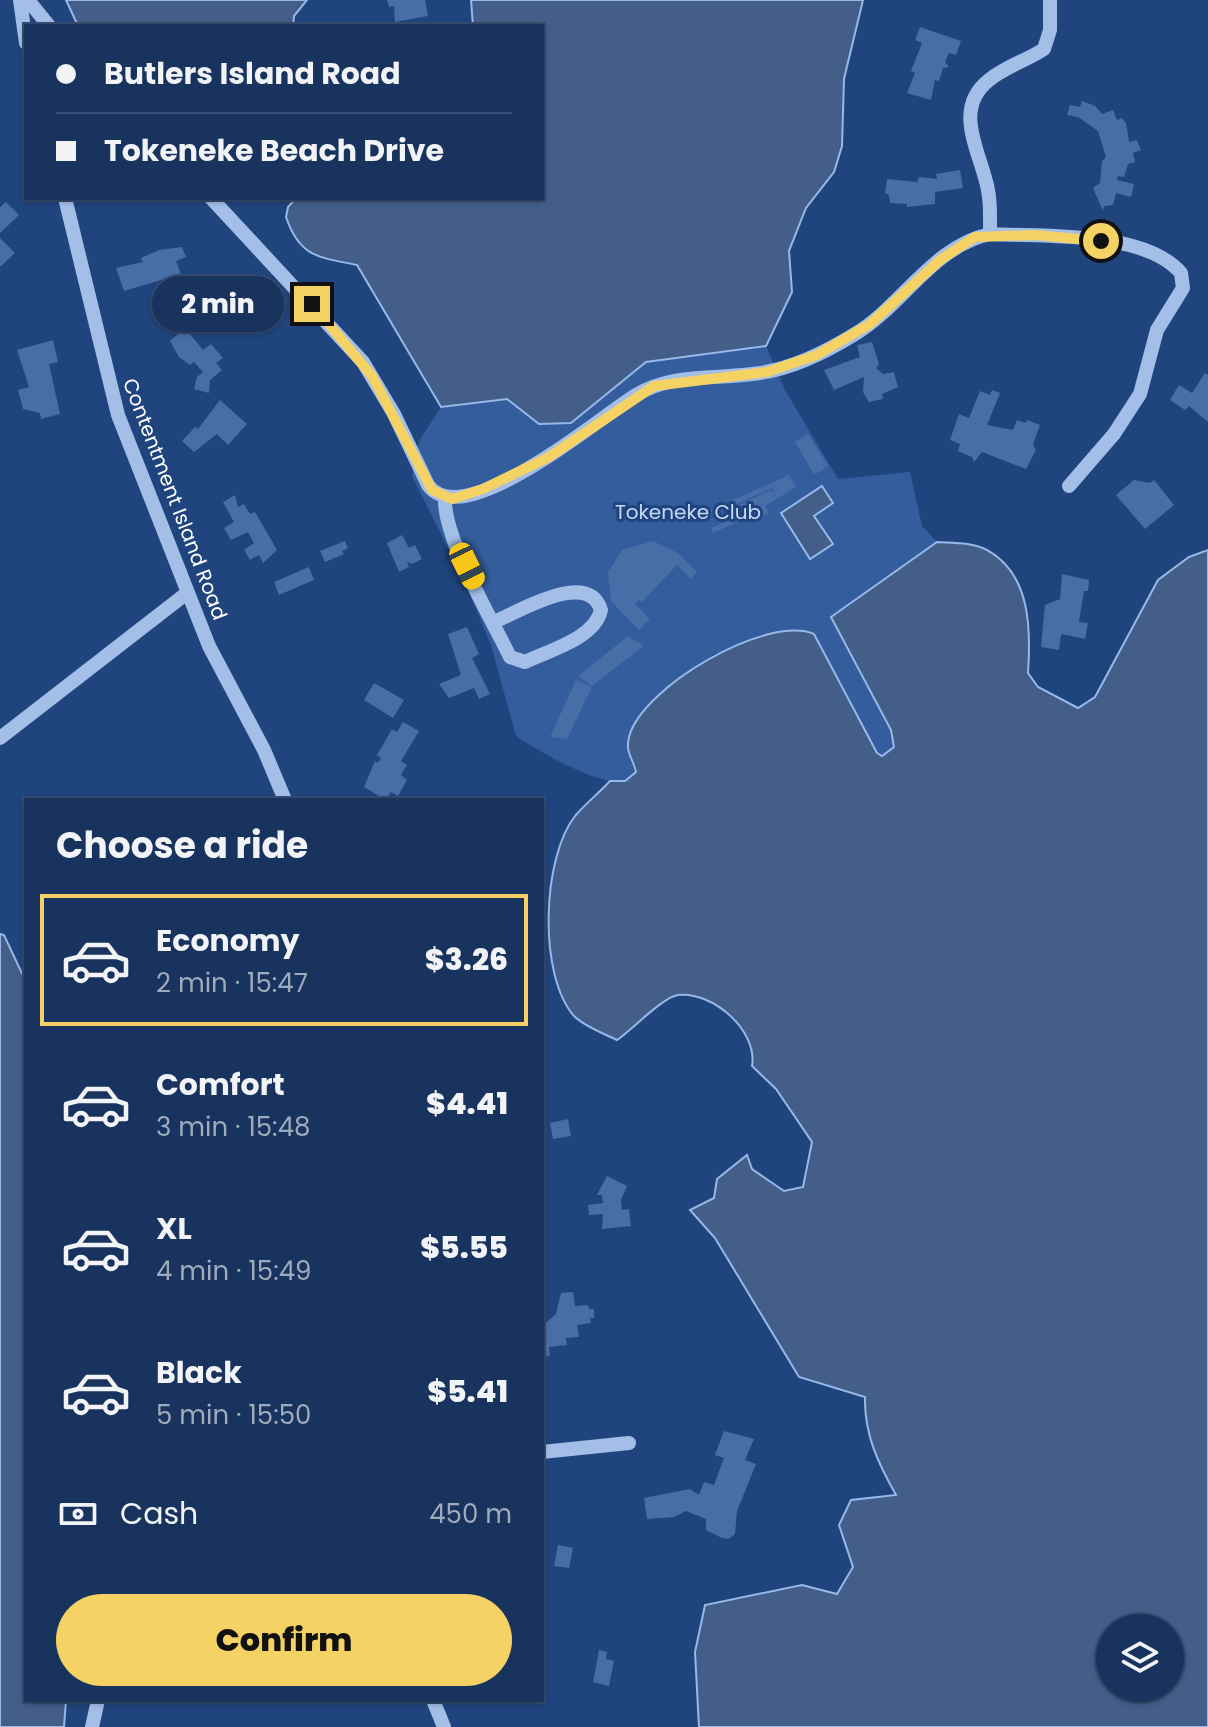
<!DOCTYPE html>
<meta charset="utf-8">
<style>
body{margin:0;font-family:Poppins,sans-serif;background:#253f67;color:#f1f3f6;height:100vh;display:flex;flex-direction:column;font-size:30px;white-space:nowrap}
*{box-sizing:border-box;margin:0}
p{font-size:26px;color:#9faabc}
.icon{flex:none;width:44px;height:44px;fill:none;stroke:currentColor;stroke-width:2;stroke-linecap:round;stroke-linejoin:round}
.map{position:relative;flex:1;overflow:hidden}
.details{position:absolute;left:24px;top:798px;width:520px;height:904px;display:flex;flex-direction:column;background:#18335e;border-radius:0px;box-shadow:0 2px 6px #0004,0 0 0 2px #364e73}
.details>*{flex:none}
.hud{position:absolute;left:24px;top:24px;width:520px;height:176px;border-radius:0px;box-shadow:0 2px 6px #0004,0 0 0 2px #364e73;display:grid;align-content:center;height:176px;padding:0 32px;background:#18335e}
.tools{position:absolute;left:1096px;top:1614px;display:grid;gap:16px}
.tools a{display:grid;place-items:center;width:88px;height:88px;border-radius:50%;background:#18335e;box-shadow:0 2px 6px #0004,0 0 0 2px #364e73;font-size:40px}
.end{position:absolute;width:36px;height:36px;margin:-18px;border:10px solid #f4d264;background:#111;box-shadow:0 0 0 4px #111}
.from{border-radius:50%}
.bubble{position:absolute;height:56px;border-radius:28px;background:#18335e;box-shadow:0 2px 6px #0004,0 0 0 2px #364e73;font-size:26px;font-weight:800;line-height:56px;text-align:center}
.car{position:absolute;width:24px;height:48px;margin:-24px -12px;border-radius:10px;box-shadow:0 0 6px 2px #0007;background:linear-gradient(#f5c518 24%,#345 0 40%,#f5c518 0 76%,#345 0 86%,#f5c518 0)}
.hud b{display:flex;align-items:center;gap:28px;height:76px;font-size:30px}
.hud b+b{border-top:2px solid #364e73}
.hud i{width:20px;height:20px;background:#f1f3f6}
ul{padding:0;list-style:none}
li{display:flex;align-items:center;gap:24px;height:132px;margin:0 16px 12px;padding:0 16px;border:4px solid transparent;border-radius:0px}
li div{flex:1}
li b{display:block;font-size:30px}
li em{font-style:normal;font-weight:800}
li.on{border-color:#f4d264}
li>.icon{width:72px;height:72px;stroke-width:1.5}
h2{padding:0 32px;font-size:36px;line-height:96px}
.pay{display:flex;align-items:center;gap:20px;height:88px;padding:0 32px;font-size:30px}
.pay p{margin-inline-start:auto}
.button{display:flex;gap:16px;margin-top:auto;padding:16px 32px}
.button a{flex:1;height:92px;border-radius:48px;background:#f4d264;color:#111;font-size:32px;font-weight:800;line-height:92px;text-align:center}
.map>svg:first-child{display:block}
.green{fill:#335d9c}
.water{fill:#435e89;stroke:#97b8e8;stroke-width:2;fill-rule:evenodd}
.building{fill:#486ea7}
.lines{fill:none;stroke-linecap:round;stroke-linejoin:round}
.minor{stroke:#a3bee7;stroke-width:14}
.route{stroke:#f4d264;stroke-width:10}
.labels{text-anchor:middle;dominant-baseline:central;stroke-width:6;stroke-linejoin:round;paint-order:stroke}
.street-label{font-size:20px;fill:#fff;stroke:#20447d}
.park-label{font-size:20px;fill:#c7d9f5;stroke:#20447d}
</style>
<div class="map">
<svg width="1208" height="1727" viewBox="0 0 1208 1727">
<rect width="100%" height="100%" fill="#20447d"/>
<path class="green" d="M766,346l19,44 53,89 72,-7 12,54 15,16 -106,75 60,113 3,17 -12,9 -5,-3 -63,-119 -98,19 -24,15 -26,20 -36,72 6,12c-3,2 -6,6 -10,8 -22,10 -91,-31 -110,-44l-25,-91 -28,-67 -51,-102 7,-35 22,-34 66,-8 32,25 32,-1 75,-62z"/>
<path class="water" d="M66,0h241l-13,16 -1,10h-215z
M471,0h392l-19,79 -2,67 -8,26 -28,36 -17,43 3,41 -26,54 -120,16 -75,61 -32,1 -32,-25 -66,8 -84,-142c-38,-8 -57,-7 -71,-48l2,-10 8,-9h246v-172h-69z
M822,486l11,17 -19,13 19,28 -23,15 -29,-46z
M937,542c16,1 35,0 50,8 44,24 44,80 41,123l10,14 40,21 17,-11 63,-117 31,-23 19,-7v1177h-509l-4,-75 10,-47 97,-20 35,9 16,-27 -14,-42 12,-25 45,-5c-18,-32 -32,-61 -31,-98l-66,-20 -84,-139 -25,-28 24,-12 3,-19 30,-24 5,14 32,22 19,-4 9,-45 -36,-53 -24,-23c6,-35 -39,-75 -74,-71 -15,2 -45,34 -61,45 -14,-7 -32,-13 -43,-24 -36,-41 -32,-158 1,-200 10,-12 24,-23 35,-35h15l11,-9c-3,-14 -11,-19 -7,-35 12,-49 137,-123 185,-103l63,119 5,3 12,-9 -3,-17 -60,-113zM1110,1628h60v60h-60z
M0,934l4,1 22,47v718h40l-2,27h-64z"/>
<path class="building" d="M387,0h38l3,16 -33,6 -1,-16 -5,1z
M920,27l41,14 -5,14 -7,-2 -4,9 4,5 -6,1 -4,13 -4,-1 -4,20 -24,-7 8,-20 -4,-2 11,-28 -7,-3z
M1082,101l13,5 7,8 11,-4 4,10 5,-2 4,5 3,19 8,-2 4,10 -8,3 2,9 -7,2 -4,13 -6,-1 -1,4 17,4 -3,13 -15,-4 -3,12 -9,1 -1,5 -10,-23 7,-5 2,-22 4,-4 -8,-26 -20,-14 -11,-2 3,-10 10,2z
M960,170l3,18 -28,4v12l-28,3v-3l-17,-1 -1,-8 -4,-2 2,-14 30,3 2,-5 18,2 -1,-5z
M6,202l13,13 -19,18v-26z
M0,238l15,15 -15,14z
M182,247l4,10 -10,4 5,13 -57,17 -8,-23 27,-6 -2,-4 18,-8z
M185,328l18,22 8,-6 12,14 -7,5 6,7 -12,10 -1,13 -15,-4 3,-12 6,-5 -9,-10 -4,3 -11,-8 -9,-16z
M53,340l5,22 -9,2 11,50 -19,5 -1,-6 -17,-4 -5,-19 11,-3 -12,-37z
M872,342l7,22 -3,4 7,6 11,-2 4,15 -16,7 1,5 -14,3 -6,-10 1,-15 -30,13 -10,-20 36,-13 -3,-12z
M1205,373l3,2v47l-19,-16 -4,4 -15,-10 9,-15 13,8z
M992,390l8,3 -13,32 26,5 4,-10 9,3 1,-3 13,5 -7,19 3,6 -10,19 -44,-17 -8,10 -2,-5 -14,-6 2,-7 -10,-4 9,-26 10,4 11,-27 10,4z
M220,400l27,24 -19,21 -11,-11 -23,18 -12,-11 13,-14 3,2z
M808,434l20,31 -8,7 -6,2 -19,-32z
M789,475l7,12 -31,19 4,7 -17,8 -2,-5 -37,17 -2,-5 27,-12 -4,-9 37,-17 5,5 -4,-7 -64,29 -1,-5z
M1134,480l16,3 4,-3 20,25 -29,24 -29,-34z
M235,495l3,12 6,-3 6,10 5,-2 22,38 -14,13 -4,-8 -9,5 -6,-10 10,-7 -6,-11 -17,8 -7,-12 10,-6 -11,-20z
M402,535l7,13 6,-3 7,14 -10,5 -5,-2 2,5 -10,5 -12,-29z
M345,541l3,7 -6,3 2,3 -19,8 -5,-11z
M653,541l25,12 19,19 -6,7 -14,-14 -35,37 -3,-2 -4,4 15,15 -11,11 -28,-29 -3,-29 14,-22z
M309,567l5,13 -35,15 -5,-13z
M1062,574l27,6 -1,11h-4l-5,31 9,1 -3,16 -24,-5 -2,16 -18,-3 4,-42 15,-6z
M467,627l12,27 -7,4 18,36 -11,5 -5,-11 -25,10 -10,-14 22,-9 -13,-41z
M628,636l16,10 -52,40 -14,-10z
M576,680l16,7 -25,52 -17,-2z
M374,683l30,17 -11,18 -29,-18z
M403,722l16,9 -18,30 6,4 -6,10 6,5 -9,16 -7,-4 -5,8 -22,-13 11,-26 3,2 3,-5 -4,-3 15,-26 5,3z
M568,1119l3,17 -18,3 -3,-16z
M607,1176l20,10 -6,14 1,10 7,-1 2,17 -29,3 1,-15 -14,1 -1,-10 15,-2 -1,-8h-5z
M573,1292l2,14 13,-1 1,4h5v9h-4l1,5 -14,2 2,12 -13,1 1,7 -18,2 1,9 -8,1v-31l14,-12 5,-21z
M724,1431l30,8 -9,21 11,4 -19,47 -2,23 -6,5 -7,-1 -16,-8v-11l-20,-8 -12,6 -27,2 -3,-21 46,-9 9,6 5,-13 10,3 10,-27 -9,-3z
M558,1545l15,3 -4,20 -15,-2z
M599,1650l8,2 -1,7 8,2 -5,25 -16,-4z"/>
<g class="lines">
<path class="minor" d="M20,0l6,43
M28,0l21,26
M65,198l53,217 91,231 55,104 21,50
M211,198l152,164 31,52 34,71c35,49 172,-68 208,-90 37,-23 83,-15 124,-22 34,-5 66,-21 95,-39 47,-28 78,-88 135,-100 53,3 154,-4 191,39l2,15 -26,42 -17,64 -26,40 -45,52
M990,234c0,-18 1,-38 -5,-56 -9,-34 -30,-71 4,-98 17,-14 37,-19 55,-31l6,-19v-30
M445,498c-2,40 47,121 65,159l15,5c25,-12 70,-24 76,-52 -13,-41 -81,1 -107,12
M0,738l187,-145
M542,1452l87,-9
M433,1700l11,27
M92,1727l6,-27"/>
</g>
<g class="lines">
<path class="route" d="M312,304l60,72 60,114 20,9 31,-10 66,-32 105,-71 113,-14 50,-17 53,-31 70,-64 35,-23 60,-2 66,6"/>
</g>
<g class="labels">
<g class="street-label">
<text transform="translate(175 499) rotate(69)">Contentment Island Road</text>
</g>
<g class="park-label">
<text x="688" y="512">Tokeneke Club</text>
</g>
</g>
</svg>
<div class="tools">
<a><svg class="icon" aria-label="layers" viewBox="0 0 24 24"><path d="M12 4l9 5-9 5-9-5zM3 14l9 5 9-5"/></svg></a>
</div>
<i class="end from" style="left:1101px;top:241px"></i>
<i class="end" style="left:312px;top:304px"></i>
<div class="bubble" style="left:152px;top:276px;width:132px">2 min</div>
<i class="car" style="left:467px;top:566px;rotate:154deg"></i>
<div class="hud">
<b><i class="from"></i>Butlers Island Road</b>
<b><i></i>Tokeneke Beach Drive</b>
</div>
<section class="details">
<h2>Choose a ride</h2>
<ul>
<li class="on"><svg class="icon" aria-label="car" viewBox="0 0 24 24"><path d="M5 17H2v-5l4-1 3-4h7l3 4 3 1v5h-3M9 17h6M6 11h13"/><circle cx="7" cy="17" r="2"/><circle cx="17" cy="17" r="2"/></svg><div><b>Economy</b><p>2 min · 15:47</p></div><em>$3.26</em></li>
<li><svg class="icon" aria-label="car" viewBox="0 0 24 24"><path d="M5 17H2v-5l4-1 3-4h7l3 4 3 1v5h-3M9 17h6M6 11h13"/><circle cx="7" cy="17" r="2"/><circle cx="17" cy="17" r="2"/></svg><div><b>Comfort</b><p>3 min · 15:48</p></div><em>$4.41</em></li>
<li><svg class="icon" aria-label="car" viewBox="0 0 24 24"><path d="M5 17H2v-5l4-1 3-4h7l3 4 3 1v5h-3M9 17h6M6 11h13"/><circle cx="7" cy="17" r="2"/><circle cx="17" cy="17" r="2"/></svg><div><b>XL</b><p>4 min · 15:49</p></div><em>$5.55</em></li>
<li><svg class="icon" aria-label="car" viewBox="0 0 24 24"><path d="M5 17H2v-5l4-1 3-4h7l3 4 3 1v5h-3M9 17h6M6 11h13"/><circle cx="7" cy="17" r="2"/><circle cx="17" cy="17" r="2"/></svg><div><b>Black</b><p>5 min · 15:50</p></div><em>$5.41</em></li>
</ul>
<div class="pay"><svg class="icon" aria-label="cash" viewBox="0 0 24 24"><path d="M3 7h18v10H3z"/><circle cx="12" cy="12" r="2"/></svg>Cash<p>450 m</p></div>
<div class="button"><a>Confirm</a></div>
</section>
</div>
